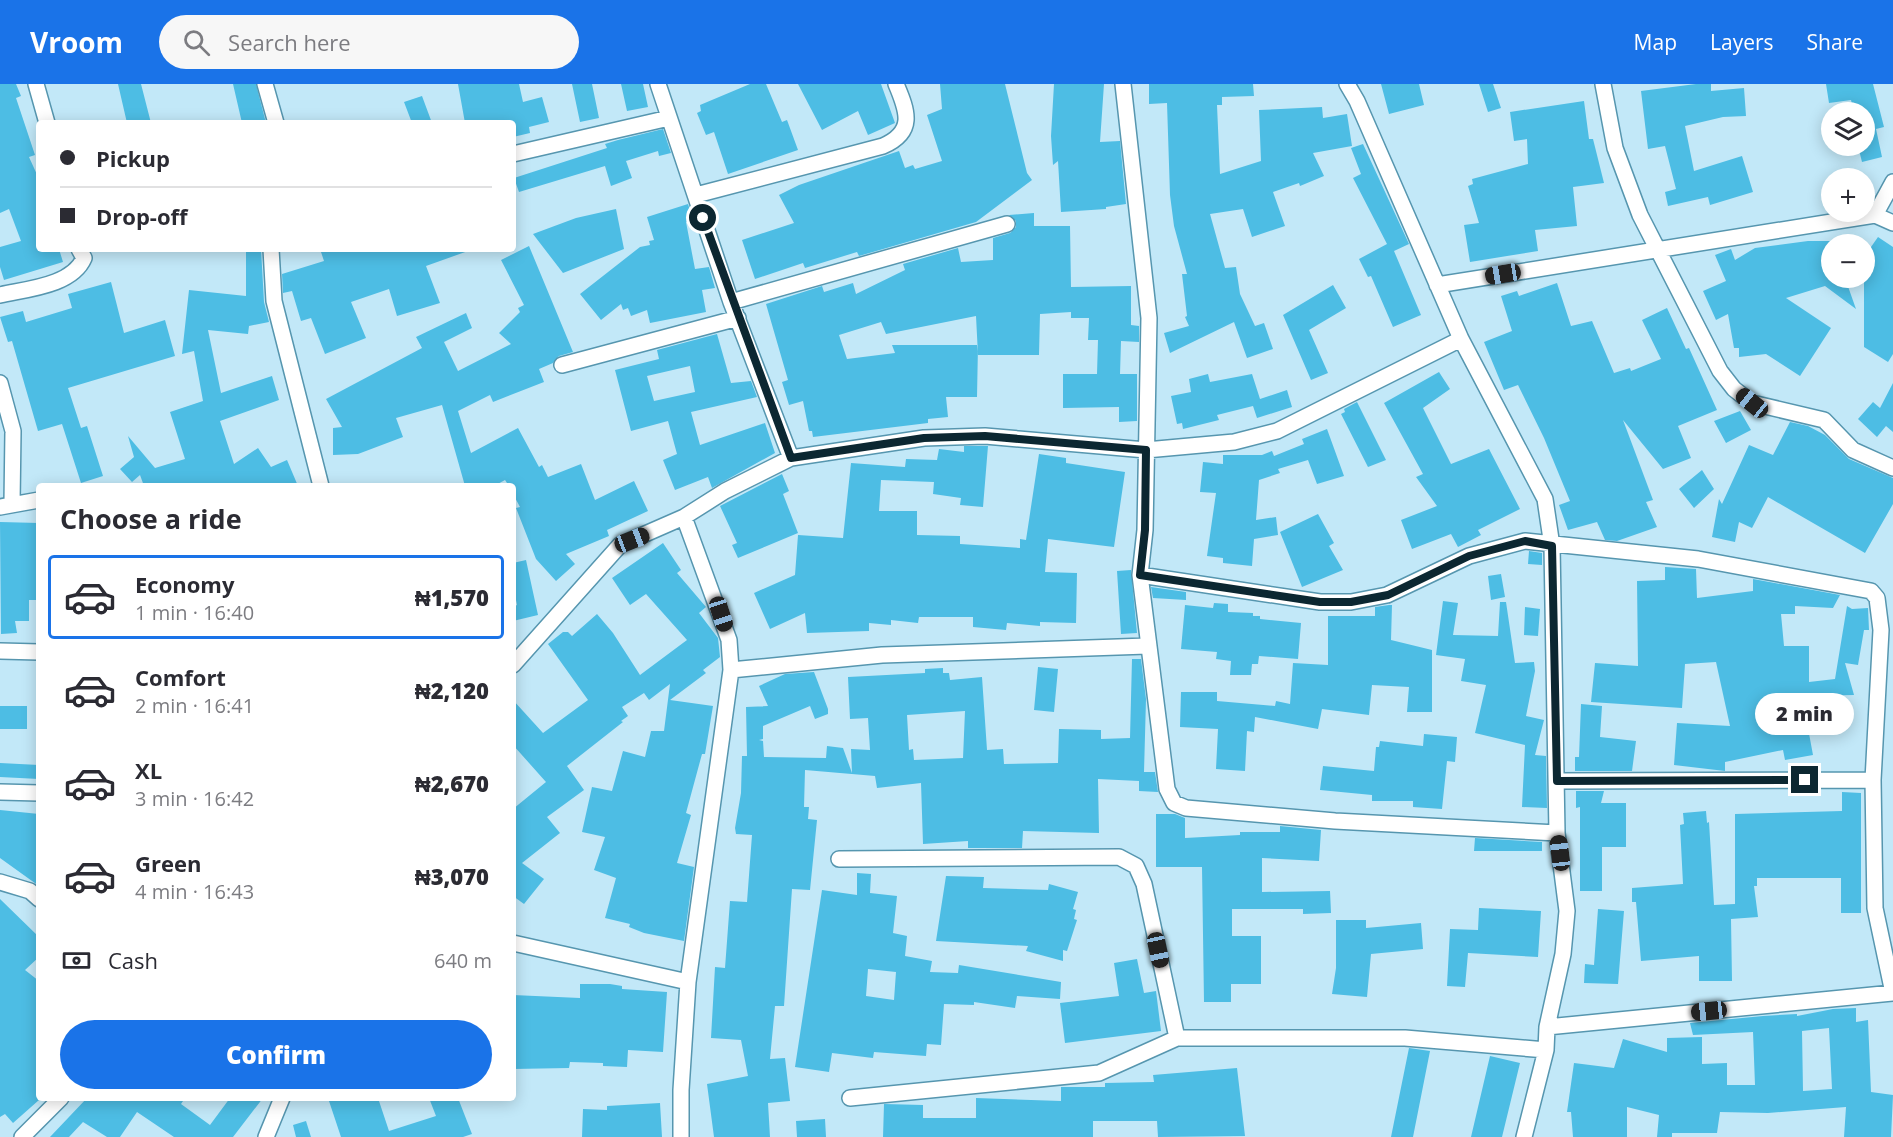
<!DOCTYPE html>
<meta charset="utf-8">
<style>
body{margin:0;font-family:"Open Sans",sans-serif;background:#f7f7f7;color:#2b2b33;height:100vh;display:flex;flex-direction:column;font-size:22px;white-space:nowrap}
*{box-sizing:border-box;margin:0}
p{font-size:20px;color:#7c7c81}
.icon{flex:none;width:33px;height:33px;fill:none;stroke:currentColor;stroke-width:2;stroke-linecap:round;stroke-linejoin:round}
.map{position:relative;flex:1;overflow:hidden}
.panel{position:absolute;left:36px;top:399px;width:480px;height:618px;display:flex;flex-direction:column;background:#fff;border-radius:6px;box-shadow:0 3px 15px #0003}
.panel>*{flex:none}
.guide{position:absolute;left:36px;top:36px;width:480px;height:132px;border-radius:6px;box-shadow:0 3px 15px #0003;display:grid;align-content:center;height:132px;padding:0 24px;background:#fff}
.fabs{position:absolute;left:1821px;top:18px;display:grid;gap:12px}
.fabs a{display:grid;place-items:center;width:54px;height:54px;border-radius:50%;background:#fff;box-shadow:0 3px 15px #0003;font-size:30px}
.end{position:absolute;width:27px;height:27px;margin:-14px;border:8px solid #0c2731;background:#fff;box-shadow:0 0 0 3px #fff}
.from{border-radius:50%}
.bubble{position:absolute;height:42px;border-radius:21px;background:#fff;box-shadow:0 3px 15px #0003;font-size:20px;font-weight:800;line-height:42px;text-align:center}
.car{position:absolute;width:18px;height:36px;margin:-18px -9px;border-radius:8px;box-shadow:0 0 4px 2px #0007;background:linear-gradient(#222 24%,#8ab4d8 0 40%,#222 0 76%,#8ab4d8 0 86%,#222 0)}
.guide b{display:flex;align-items:center;gap:21px;height:57px;font-size:22px}
.guide b+b{border-top:2px solid #e1e1e2}
.guide i{width:15px;height:15px;background:#2b2b33}
ul{padding:0;list-style:none}
li{display:flex;align-items:center;gap:18px;height:84px;margin:0 12px 9px;padding:0 12px;border:3px solid transparent;border-radius:6px}
li div{flex:1}
li b{display:block;font-size:22px}
li em{font-style:normal;font-weight:800}
li.selected{border-color:#1a73e8}
li>.icon{width:54px;height:54px;stroke-width:1.5}
h2{padding:0 24px;font-size:27px;line-height:72px}
.pay{display:flex;align-items:center;gap:15px;height:66px;padding:0 24px;font-size:22px}
.pay p{margin-inline-start:auto}
.button{display:flex;gap:12px;margin-top:auto;padding:12px 24px}
.button a{flex:1;height:69px;border-radius:36px;background:#1a73e8;color:#fff;font-size:24px;font-weight:800;line-height:69px;text-align:center}
header{display:flex;align-items:center;gap:36px;box-sizing:border-box;height:84px;padding:0 30px;background:#1a73e8;color:#fff}
header strong{font-size:28px}
nav{display:flex;gap:33px;margin-inline-start:auto;font-size:21px}
.search{width:420px;height:54px;background:#f7f7f7;display:flex;align-items:center;gap:15px;box-sizing:border-box;padding:0 21px;border-radius:33px;color:#7c7c81;font-size:22px}
.map>svg:first-child{display:block}
.building{fill:#4dbde4;fill-rule:evenodd}
.lines{fill:none;stroke-linecap:round;stroke-linejoin:round}
.minor-casing{stroke:#5696af;stroke-width:18}
.minor{stroke:#fff;stroke-width:15}
.route{stroke:#0c2731;stroke-width:8}
</style>
<header>
<strong>Vroom</strong>
<div class="search"><svg class="icon" aria-label="search" viewBox="0 0 24 24"><circle cx="10" cy="10" r="6"/><path d="M15 15l6 6"/></svg>Search here</div>
<nav><a>Map</a><a>Layers</a><a>Share</a></nav>
</header>
<div class="map">
<svg width="1893" height="1053" viewBox="0 0 1893 1053">
<rect width="100%" height="100%" fill="#c2e8f8"/>
<path class="building" d="M0,0h16l5,12 -5,2 19,57 -6,2 10,22v70h20l4,13 -59,18 -4,-13v-20l21,-6 -12,-32 -9,4z
M118,0h23l10,39h-24z
M233,0h23l10,39h-24z
M458,0h61l4,18 19,-5 7,25 -20,5 1,6 -17,4v-14h-48z
M572,0h20l7,34 -19,4z
M621,0h22l5,23 -21,4z
M750,0h16l16,38 5,-2 11,30 -70,24 -14,-42 -8,3 -9,-22 4,-2 -1,-6z
M798,0h83l14,39 -27,12 -10,-24 -36,19z
M940,0h65l22,89 5,7 -56,42 -117,34 -2,-4 -52,16 -2,-5 -48,16 -13,-39 52,-17 -15,-28 20,-10 100,-34 6,17 8,-3 2,4 27,-8 -15,-46 15,-6z
M1054,0h50l-4,58 20,-1 6,63 -20,3v2l-45,3 -3,-51 -5,4 -2,-29z
M1149,0h104l1,12 -32,1v8h-5l3,69 41,-13 -2,-51 63,-3 1,11 24,-4 5,32 -39,7 11,23 -24,10 -1,-3 -26,9 12,34 -33,11 -9,-28 -33,5 15,54 11,-1 4,27 15,32 9,-3 9,26 -26,9 -13,-36 -64,31 -6,-20 25,-7 -4,-9 2,-1 -5,-42h5l-13,-48 -4,-31 -3,-92 -18,1z
M1381,0h38l5,21 -35,9z
M1479,0h14l8,24 -13,4z
M1696,0h15v7l33,-3 2,28 -23,1 -38,9 9,45 48,-15 11,36 -43,13 -2,-8 -40,9 -3,-14 11,-3 -11,-43 -17,3 -7,-58z
M1826,0h47l11,43 -8,2 6,28 -20,5 -4,-16h6v-34h-10l-3,-12 -22,3z
M422,12l10,27h-20l-8,-21z
M1584,17l5,38h4l11,44 -31,4 4,39 -42,4 3,21 -68,11 -6,-37 15,-2 -11,-37 5,-2 -1,-5 56,-15 -1,-25 -13,2 -4,-29z
M663,45l8,24 -12,3 -1,-5 -32,10 6,17 -21,8 -6,-20 -86,26 -5,-14 93,-30 -2,-4 13,-4z
M1363,60l46,100 -15,7 27,64 -28,12 -22,-51 -3,1 -9,-18 28,-15 -34,-66 8,-4 -10,-26z
M688,120l5,16 -7,2 9,47 14,-2 6,21 -13,2 4,22 -56,11 -3,-13 -16,6 -3,-8 -5,2 -2,-6 -20,16 -21,-26 60,-47 10,-2 -1,-4 5,-1 -7,-23z
M616,125l8,40 -61,24 -30,-39 43,-16z
M1034,129v13h36l1,61 60,-1v39l8,1v16l-18,-1 -1,33h17v47l-18,1v-15l-56,1v-34h34l1,-34h-10l1,-22h-18v-6l-31,2 -1,41h-61l-2,-39 -90,18 -5,-12 -42,13 8,24 48,-6 -3,-8h86l-1,52h-31l2,20 -20,2v4l-115,14 -1,-6h-3l-6,-30 -14,4 -7,-23 6,-2 -22,-76 56,-18 2,6 29,-9 3,11 49,-24 -2,-6 55,-16 3,14 32,-2v-22l17,-5 6,-6v-6l-7,-6z
M1878,153l15,10v107l-5,8 -24,-15v-90z
M1808,157h24v37h13l11,31 -31,-23 -39,12 45,30 -31,48 -34,-22 -27,3v-9h-5l-6,-34 -12,6 -13,-29 23,-10 -11,-26 16,-6 4,11 20,-12z
M529,162l44,106 -14,4 -6,7 -14,6 5,13 -51,20 -3,-7 -32,16 13,42 47,-25 21,39 3,-2 6,12 33,-13 14,36 39,-19 14,30 -41,19 2,6 -43,18 9,10 -19,17 -20,-22 -20,-51 4,-1 -7,-13v-8h-4l-4,-6 -11,6h-29l-23,-81 -46,13 7,19 -45,17 -25,1v-27l9,-1 -16,-28 96,-51 -6,-11 50,-24 6,15 -28,14 14,29 53,-27 -12,-11 21,-21 -2,-4 6,-3 -23,-45z
M246,165h15l3,53 5,20 -20,4 -1,8 -40,-4 13,63 51,-17 7,24 -59,21 14,43 24,-16 13,19 16,-7 11,26h-154l-4,-11 -8,7 -12,-13 14,-12 -6,-21 27,32 30,-9 -15,-47 33,-11 -9,-50 -12,3 7,-64 57,6z
M320,165h148v2l-42,15 14,37 -43,13 -8,-27 -38,13 15,36 -41,16 -14,-36 -10,3 -9,-30 -9,2 -1,-19 42,-13z
M111,198l13,51 41,-13 10,36 -107,32 13,40 6,-2 16,50 -22,7 -19,-59 -24,7 -26,-90 -4,1 -8,-25 23,-6 3,11 46,-14 -4,-14z
M1557,199l14,43 21,-5 22,52 16,-5 1,3 30,-12 -19,-39 25,-12 19,41 3,-1 28,62 -39,16 13,32 -28,11 -40,-49 30,80 -7,2 11,25 -40,14 -12,-1 -8,-18 -29,8 -9,-25 11,-4 -26,-63 -26,-53 -14,5 -20,-48 28,-11 -11,-35 16,-5 2,5z
M1333,201l13,23 -37,22 19,43 -17,7 -28,-65z
M717,250l14,49 20,-2 6,16 -66,15 9,33 65,-22 10,30 -63,35 -4,-11 -33,13 -12,-30 14,-6 -9,-33 -37,10 -16,-61 44,-11 -2,-9zM690,282l5,26 -41,9 -7,-25z
M1439,288l11,17 -27,19 28,56 38,-15 31,60 -42,21 3,5 -23,12 -7,-13 -39,15 -11,-29 36,-14 -21,-29 7,-3 -39,-71z
M1208,290l2,8 42,-8 8,25 27,-9 5,17 -35,11 -4,-12 -36,9 2,5 -36,9 -1,-6 -5,1 -6,-28 20,-4 -2,-13z
M1893,299v49l-7,-6 -9,11 -19,-18 15,-17 7,6z
M1357,318l29,58 -18,7 -27,-53 4,-2 -1,-3z
M1740,327l11,19 -25,13 -12,-22z
M1790,338l18,4 17,9 24,24 44,19v26l-28,49 -97,-56 -16,31 -13,-6 -4,20 -23,-5 7,-38 3,5 27,-59 24,10z
M1327,345l17,47 -27,8 -9,-24 -30,9 2,4 -21,7 -3,40 20,-3 2,18 -24,4 -2,27 -29,-3v-5l-16,-2 9,-63 -16,-1 3,-30 20,2v-9h39l10,-4 2,5 30,-12 -2,-5z
M964,362h24l-5,61 -23,-2 1,-7 -28,-4 1,-12 -53,-2 -2,31h38v24l43,1v8l60,4v-9l6,1 13,-86 27,4v5l59,9 -11,75 -66,-8 -3,33 32,1 -1,50 -36,-1v4l-33,-3 -1,7 -33,-3v-10h-54l-1,6 -27,-3v5l-22,-2v8l-62,2 -2,-20 -35,16 -16,-36 41,-18 3,-40 45,3 8,-75 54,4 1,-8 31,1 2,-11 25,3z
M1702,386l12,19 -20,19 -15,-19z
M782,390l7,17 -6,3 15,39 -60,25 -6,-13 5,-2 -17,-37z
M1318,430l16,29 -5,3 14,24 -41,17 -22,-55z
M0,438l39,1v77h-10v21h-14l2,12 -16,1z
M663,459l18,27 -4,3 29,34 -7,6 19,25 2,19 -17,13 3,3 -36,27 43,6 -8,48h-3l-16,59 5,2 -14,48 17,4 -10,74 -40,-8 -15,-6 1,-3 -25,-6 11,-40 -22,-8 11,-33 -23,-5 10,-45 20,4 11,-40 22,6 6,-26h13l6,-47 -21,16 -5,-7 -22,14 6,9 -7,5 2,1 -56,44 17,24 -37,27 13,16 -38,30 22,16 -20,25 -11,-8v-87l33,-27 -33,-37v-45l30,33 45,-33 -40,-56 15,-12h5l4,4 25,-22 16,19 27,42 47,-35 -41,-46 -16,11 -18,-27z
M1529,467l13,2v12l-14,-1z
M526,476l12,55 -25,6v-14l4,-2 -4,-20v-22z
M1665,483l31,2 1,29 56,-7v-12l87,16 -7,13 -38,-2v8h-14l3,32h25v36l26,-3 12,-73 5,3 16,-1 1,22h-5l-6,35 -13,-2 9,32 -52,1 11,59 -28,5 -2,-10 -58,12v9l-51,-6 3,-42 53,3 -14,-64 -31,2 -3,44 -91,-6 4,-39 43,3 -1,-85 28,-1z
M1131,486l6,63 -16,1 -4,-63z
M1501,490l4,23 -14,3 -3,-24z
M1151,503l35,5v8l-33,-2z
M1443,517l15,2 -5,32 45,1 2,-34h6l9,61 19,-1 1,9 -9,45 18,4 -9,35 11,1 1,52 -25,-1 3,-62 -50,-12 11,-48 -25,-4 4,-22 -29,-4z
M1214,519l14,1v8l25,1v3h7v3l41,4 -3,36 -39,-3 -1,8h-6l-1,11h-21l1,-14 -15,-2 1,-7 -36,-3 4,-44 28,3z
M1389,521h3l-1,35 41,10v62h-25l2,-25 -37,-2 -3,30 -47,-6 -4,20 -63,-12 -1,15 -7,-1 -2,40 -29,-2 2,-40 -38,-2 1,-35h36v9l58,5 1,-5 14,3 3,-41 35,2v-49h47v-9z
M1525,523l15,2 -2,27 -14,-1z
M1132,575h9l5,40 -2,73h11l3,20 -19,-1v-10l-41,-2 1,54 -76,-2 -1,17h-54v-7l-45,3 -2,-61 -44,5 -2,-12 -70,-6 -1,37h5l-1,12 9,1 -7,70 -18,-1 -8,117h-9l-5,53 15,-1 5,43 -22,2 2,34h-56l-7,-53 41,-8 -7,-36 -30,-2 4,-71 10,1 5,-67 17,1 5,-67 -16,-1 -1,-6 6,-35 1,-37h5l-1,-49 22,-1 -9,-20 26,-12 29,-2 14,37v5l-13,5 -5,-13 -47,20v13l-4,1 4,1 1,16 62,1 1,-12 16,2 9,25 -1,-24 19,1 -2,-32 -18,1 -2,-42 77,-4v-4l18,-1v5h6l1,7 32,-3 5,73 16,-1 1,15 54,-1 1,-34 42,1v9l29,-1zM965,627l-2,47 -49,2 -1,-11 -4,1 -2,-35z
M1038,583l20,2 -4,43 -20,-2z
M1581,620l21,2 -2,31 36,4 -4,30h-57v-14h4z
M0,622h27v23h-27z
M1424,650l33,3 -2,25 -8,-1 -5,48 -29,-2v-6h-41v-6l-52,-5 3,-24 51,5 2,-24h3l1,-6 43,5z
M0,679l39,2v14l-39,-2z
M1576,707h28l-3,12h25v44h-24v44h-22v-84l-4,1z
M1842,708l19,1v120h-20v-35h-84v8h-3l4,31 -27,2 1,62h-33v-25l-58,5 -5,-59h-4v-14l51,-4 -3,-59 4,-1 -1,-11 23,-2 1,12 2,-1 5,83 21,-1v-90l107,-3z
M0,726l39,4v72l-39,-28z
M1156,730h19l10,4v20l55,-3v-3h40v-6l41,4 -2,31 -57,-3v34l68,-1 1,22 -28,1v-5h-71v27h29v48h-30v18h-27l-2,-135h-46z
M1475,754l67,4v9h-68z
M857,789l14,1 -1,19 27,3 -4,37 14,3 -2,20 27,5 -2,11 28,1 1,-8 102,17 -1,17 -43,-3 -2,12 -41,-6v3l-30,-1 -3,41 -14,-1 -1,12 -52,-4 -1,6 -41,-5 -3,19 -34,-5 27,-177 35,5zM868,885l28,3 -2,28 -28,-4z
M946,792l38,1 -1,11 65,2 1,-6 29,8 -5,17 3,1 -2,9 3,1 -10,31 -4,-1v11l-37,-10 2,-5 -92,-5z
M0,815l39,38v20l-14,13 14,11v119l-26,23 -8,-9 -5,3z
M1479,824l62,3 -3,46 -70,-4 -3,34 -18,-1 3,-57 28,1z
M1598,825l26,2 -6,73 -34,-1 1,-19 9,1z
M1336,836h30v8l55,-5 2,26 -52,5 -4,43 -35,-3 4,-26z
M1137,875l7,34 12,-2 5,40 -96,12 -5,-40 59,-7 -5,-33z
M580,900h30l12,2v3l45,3 -4,60 -35,-2 -1,17 -24,-1v-3l-33,-1 -1,6 -56,1v-74l67,3z
M1856,924v14l12,-2 3,72 22,3 -2,42h-47l2,-30 -78,6 -48,-1 -3,21h-45v4h-15l2,-22 -32,-8v30h-54l-2,-25h-4l7,-49 40,5 9,-29 44,13v-14l35,-1v27l25,-1v22h28l-2,-53 -60,3 -3,-12 73,-7 34,-2v2l36,-7zM1829,944l3,61 -29,2 -1,-60z
M1409,964l21,3 -17,86h-22z
M1490,972l30,7 -18,74h-31z
M1237,984l8,68 -87,1 -1,-16h-64v16h-210l1,-33 39,1v13h53v-20l85,3v-14h44v-4l49,-1 -1,-7z
M87,1014h98l-4,6 29,21 20,-27h33l-30,39h-59l-37,-25 -17,25h-13l-24,-15 -14,15h-19z
M328,1014h50l11,33 47,-15 -7,-18h29l14,36 -9,3h-122z
M660,1019l2,34h-80l1,-28 24,1v-4z
M825,1035l1,18h-29l-1,-16z
M306,1037l5,16h-15l-3,-12z"/>
<g class="lines">
<defs>
<path id="minor" d="M36,0l11,39
M265,0l11,39
M658,0l73,218 60,156
M1123,0l26,234 -4,212 -5,45 27,214 7,14 12,5 149,13 222,12
M1347,0l10,17 104,238 84,160 7,47 5,287 10,78 -4,43 -16,73 -1,23 -22,87
M1603,0l12,64 25,67 80,156 14,18 18,14 72,17 29,30 40,18
M513,70l156,-36
M696,111l187,-49c32,-14 25,-34 13,-62
M1875,131l18,-33
M271,165l3,52 47,185
M1437,201l438,-70 18,8
M0,211c26,-6 72,-9 84,-37l-5,-9
M731,218l276,-78
M562,281l176,-47
M0,299l13,48 -1,72
M0,423l39,-7
M1140,491l180,27h31l36,-7 82,-39 56,-15 173,18 173,32 6,7 4,32 -8,150 2,128 18,85
M0,567l39,1
M513,581l107,-120 64,-28 41,-26 66,-33 133,-20 61,-2 161,14 88,-8 43,-11 184,-92
M731,586l151,-15 265,-9
M1557,697l316,-1
M0,708l39,1
M839,775l280,-2 17,9 8,18 33,154
M0,798l30,9 9,8
M513,859l175,39
M1547,943l346,-34
M850,1014l249,-25 78,-35h228l141,12
M22,1053l39,-39
M266,1053l16,-39
M681,1053v-47l7,-108 43,-312 -2,-30 -45,-123"/>
</defs>
<use href="#minor" class="minor-casing"/>
<use href="#minor" class="minor"/>
</g>
<g class="lines">
<path class="route" d="M703,134l88,240 133,-20 61,-2 161,14 -1,80 -5,45 180,27h31l37,-7 81,-39 56,-15 27,5 5,235 248,-1"/>
</g>
</svg>
<div class="fabs">
<a><svg class="icon" aria-label="layers" viewBox="0 0 24 24"><path d="M12 4l9 5-9 5-9-5zM3 14l9 5 9-5"/></svg></a>
<a>+</a>
<a>−</a>
</div>
<i class="end from" style="left:703px;top:134px"></i>
<i class="end" style="left:1805px;top:696px"></i>
<div class="bubble" style="left:1755px;top:609px;width:99px">2 min</div>
<i class="car" style="left:1503px;top:190px;rotate:261deg"></i>
<i class="car" style="left:1752px;top:319px;rotate:309deg"></i>
<i class="car" style="left:632px;top:456px;rotate:69deg"></i>
<i class="car" style="left:721px;top:530px;rotate:162deg"></i>
<i class="car" style="left:1560px;top:769px;rotate:353deg"></i>
<i class="car" style="left:1158px;top:866px;rotate:168deg"></i>
<i class="car" style="left:1709px;top:927px;rotate:264deg"></i>
<div class="guide">
<b><i class="from"></i>Pickup</b>
<b><i></i>Drop-off</b>
</div>
<section class="panel">
<h2>Choose a ride</h2>
<ul>
<li class="selected"><svg class="icon" aria-label="car" viewBox="0 0 24 24"><path d="M5 17H2v-5l4-1 3-4h7l3 4 3 1v5h-3M9 17h6M6 11h13"/><circle cx="7" cy="17" r="2"/><circle cx="17" cy="17" r="2"/></svg><div><b>Economy</b><p>1 min · 16:40</p></div><em>₦1,570</em></li>
<li><svg class="icon" aria-label="car" viewBox="0 0 24 24"><path d="M5 17H2v-5l4-1 3-4h7l3 4 3 1v5h-3M9 17h6M6 11h13"/><circle cx="7" cy="17" r="2"/><circle cx="17" cy="17" r="2"/></svg><div><b>Comfort</b><p>2 min · 16:41</p></div><em>₦2,120</em></li>
<li><svg class="icon" aria-label="car" viewBox="0 0 24 24"><path d="M5 17H2v-5l4-1 3-4h7l3 4 3 1v5h-3M9 17h6M6 11h13"/><circle cx="7" cy="17" r="2"/><circle cx="17" cy="17" r="2"/></svg><div><b>XL</b><p>3 min · 16:42</p></div><em>₦2,670</em></li>
<li><svg class="icon" aria-label="car" viewBox="0 0 24 24"><path d="M5 17H2v-5l4-1 3-4h7l3 4 3 1v5h-3M9 17h6M6 11h13"/><circle cx="7" cy="17" r="2"/><circle cx="17" cy="17" r="2"/></svg><div><b>Green</b><p>4 min · 16:43</p></div><em>₦3,070</em></li>
</ul>
<div class="pay"><svg class="icon" aria-label="cash" viewBox="0 0 24 24"><path d="M3 7h18v10H3z"/><circle cx="12" cy="12" r="2"/></svg>Cash<p>640 m</p></div>
<div class="button"><a>Confirm</a></div>
</section>
</div>
